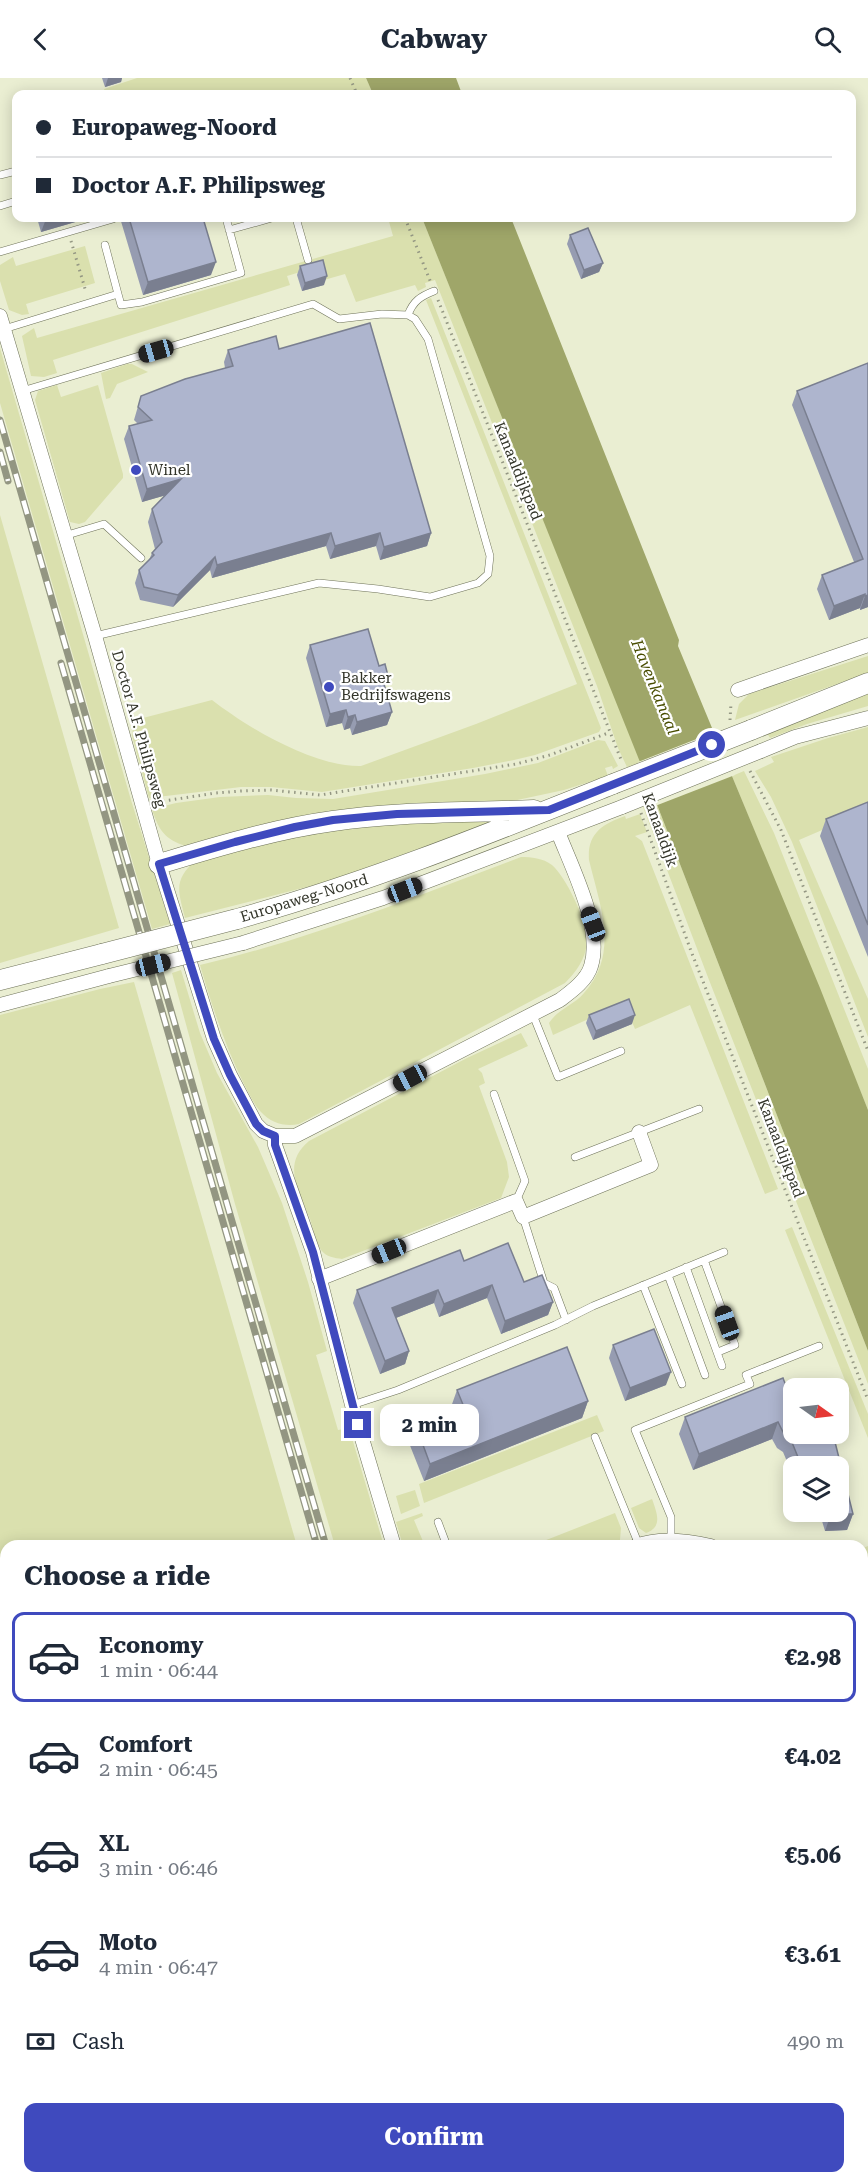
<!DOCTYPE html>
<meta charset="utf-8">
<style>
body{margin:0;font-family:"Roboto Serif",serif;background:#f6f6f7;color:#1f2937;height:100vh;display:flex;flex-direction:column;font-size:22px;white-space:nowrap}
*{box-sizing:border-box;margin:0}
p{font-size:20px;color:#747a83}
.icon{flex:none;width:33px;height:33px;fill:none;stroke:currentColor;stroke-width:2;stroke-linecap:round;stroke-linejoin:round}
.map{position:relative;flex:1;overflow:hidden}
.side{position:absolute;left:0px;top:1462px;width:868px;height:644px;display:flex;flex-direction:column;background:#fff;border-radius:18px 18px 0 0;box-shadow:0 3px 15px #0003}
.side>*{flex:none}
.top-card{position:absolute;left:12px;top:12px;width:844px;height:132px;border-radius:12px;box-shadow:0 3px 15px #0003;display:grid;align-content:center;height:132px;padding:0 24px;background:#fff}
.needle{width:39px;rotate:104deg}
.fabs{position:absolute;left:783px;top:1300px;display:grid;gap:12px}
.fabs a{display:grid;place-items:center;width:66px;height:66px;border-radius:12px;background:#fff;box-shadow:0 3px 15px #0003;font-size:30px}
.end{position:absolute;width:27px;height:27px;margin:-14px;border:8px solid #3f4abe;background:#fff;box-shadow:0 0 0 3px #fff}
.from{border-radius:50%}
.bubble{position:absolute;height:42px;border-radius:12px;background:#fff;box-shadow:0 3px 15px #0003;font-size:20px;font-weight:700;line-height:42px;text-align:center}
.car{position:absolute;width:18px;height:36px;margin:-18px -9px;border-radius:8px;box-shadow:0 0 4px 2px #0007;background:linear-gradient(#222 24%,#8ab4d8 0 40%,#222 0 76%,#8ab4d8 0 86%,#222 0)}
.top-card b{display:flex;align-items:center;gap:21px;height:57px;font-size:22px}
.top-card b+b{border-top:2px solid #e0e1e3}
.top-card i{width:15px;height:15px;background:#1f2937}
ul{padding:0;list-style:none}
li{display:flex;align-items:center;gap:18px;height:90px;margin:0 12px 9px;padding:0 12px;border:3px solid transparent;border-radius:12px}
li div{flex:1}
li b{display:block;font-size:22px}
li em{font-style:normal;font-weight:700}
li.selected{border-color:#3f4abe}
li>.icon{width:54px;height:54px;stroke-width:1.5}
h2{padding:0 24px;font-size:27px;line-height:72px}
.pay{display:flex;align-items:center;gap:15px;height:66px;padding:0 24px;font-size:22px}
.pay p{margin-inline-start:auto}
.action{display:flex;gap:12px;margin-top:auto;padding:12px 24px}
.action a{flex:1;height:69px;border-radius:12px;background:#3f4abe;color:#fff;font-size:24px;font-weight:700;line-height:69px;text-align:center}
header{display:flex;justify-content:space-between;align-items:center;height:78px;padding:0 24px;background:#fff;font-size:27px;font-weight:700}
.map>svg:first-child{display:block}
.green{fill:#dae0ae}
.water{fill:#9fa669}
.pier{fill:#eaeed2}
.lines{fill:none;stroke-linecap:round;stroke-linejoin:round}
.service-casing{stroke:#6e7259;stroke-width:8}
.minor-casing{stroke:#6e7259;stroke-width:15}
.secondary-casing{stroke:#6e7259;stroke-width:21}
.path{stroke:#949783;stroke-width:3;stroke-dasharray:1.5 4.5;stroke-linecap:butt}
.service{stroke:#fff;stroke-width:7}
.minor{stroke:#fff;stroke-width:14}
.secondary{stroke:#fff;stroke-width:20}
.rail-casing{stroke:#939682;stroke-width:7}
.rail{stroke:#fff;stroke-width:4.5;stroke-dasharray:14;stroke-linecap:butt}
.minor-bridge-casing{stroke:#6e7259;stroke-width:15;stroke-linecap:butt}
.secondary-bridge-casing{stroke:#6e7259;stroke-width:21;stroke-linecap:butt}
.minor-bridge{stroke:#fff;stroke-width:14}
.secondary-bridge{stroke:#fff;stroke-width:20}
.wall{fill:#969cb1}
.shaded-wall{fill:#7a7f90}
.building{fill:#aeb5ce;stroke:#7a7f90;stroke-width:1.5}
.route{stroke:#3f4abe;stroke-width:8}
.poi-dot{fill:#3f4abe;stroke:#fff;stroke-width:2}
.labels{text-anchor:middle;dominant-baseline:central;stroke-width:4.5;stroke-linejoin:round;paint-order:stroke}
.poi-label{font-size:15px;fill:#323429;stroke:#fff;text-anchor:start}
.street-label{font-size:15px;fill:#323429;stroke:#fff}
.water-label{font-size:16px;font-style:italic;fill:#484d00;stroke:#fff}
</style>
<header><svg class="icon" aria-label="back" viewBox="0 0 24 24"><path d="M15 5l-7 7 7 7"/></svg>Cabway<svg class="icon" aria-label="search" viewBox="0 0 24 24"><circle cx="10" cy="10" r="6"/><path d="M15 15l6 6"/></svg></header>
<div class="map">
<svg width="868" height="2105" viewBox="0 0 868 2105">
<rect width="100%" height="100%" fill="#eaeed2"/>
<path class="green" d="M137,0h229l7,16h-267l-2,-5z
M388,140h34l219,544 -14,5 -9,-19 -21,-62 -162,-406 -10,3 1,4 -8,4 -3,-6 -59,17 -11,-28 -21,6 -4,-14 -33,10 3,9 -237,75 4,13 -13,4 -13,-1 -9,-40 12,-8 3,10 356,-102z
M85,168l10,37 -69,21 3,10 -7,1 -13,-5 -9,-29v-16l13,-8 3,9z
M431,220l170,430 -2,4 -64,23 -21,5 -41,8 -151,24 -51,-5h-30l-92,11 -17,-62 1,-8 10,-10 69,-18c36,28 102,67 149,66l115,-42 101,-40 -151,-384z
M0,270l131,452 39,124 -18,5 -152,-526z
M127,286h5l16,8 -31,12 -7,14 -4,1 -5,-26z
M57,307l4,12 37,-12 25,89v4l-38,44 -6,2 -9,-2 -35,-122 3,-9z
M0,437l119,413 -119,35z
M868,578v17l-133,47 4,-16 10,-10z
M868,615v13l-61,18 -37,14 -3,-5z
M868,649v75l-20,8 2,8 -51,22 69,159v38l-76,-195 -21,-45 -16,-26 19,-9 -3,-5 57,-19z
M598,662l7,1 13,25 -5,3 -1,-3 -7,2 3,8 -44,14 -65,14 -313,42c-21,-6 -28,-17 -34,-37l24,-6 44,-6 48,-2 28,3 37,1 152,-25 53,-11z
M744,693l30,62 94,236v41l-136,-334z
M656,724l212,549v33l-159,-404 -66,-173z
M640,736l7,18 -12,4 7,5 136,348 -13,5 -75,-189 -55,24 -11,-26 -71,32 -4,-12c10,-15 24,-17 35,-30 36,-40 16,-87 5,-133 -2,-26 13,-36 36,-44l1,3z
M500,741l-170,62 -145,37c-7,-28 -12,-38 12,-59l156,-35z
M521,779c10,0 22,1 31,8 14,12 37,59 35,78 -2,17 -11,29 -22,40l-266,141c-14,3 -28,-1 -38,-12 -7,-7 -12,-19 -17,-28 -19,-38 -32,-78 -44,-119 110,-26 215,-68 321,-108z
M181,892l19,63 17,40 41,74 24,56 26,79 19,69 -11,4 22,75 11,-2 35,118h-49l-100,-342 -63,-231z
M134,904l163,564h-291v52l-6,-10v-573l100,-26z
M521,955l7,13 -50,23 4,4 3,10 -6,3 28,76 2,15 -8,21 -159,61c-7,-1 -16,-2 -21,-9 -5,-8 -8,-22 -11,-31 -11,-27 -29,-55 -1,-78l158,-83z
M792,1149l76,187v24l-83,-208z
M597,1337l7,16 -180,72 -5,-19z
M415,1412l5,16 -19,8 -5,-18z
M652,1421c5,14 11,28 -6,34l-7,-5 -8,-20z
M422,1435l1,3 -9,4 11,26h-22l-7,-24z
M615,1435l6,15 -1,12 -9,6h-80z
M868,1468v88l-6,-6 1,-80z
M6,1557v468l-6,-12v-450z
M42,2100h424l2,5h-423z
M532,2100h50l2,5h-50z"/>
<path class="water" d="M366,0h90l6,16h-89z
M422,140h89l168,422 -1,6 142,342 48,122v241l-212,-549z"/>
<path class="pier" d="M717,653l18,44 -80,31 -17,-44z"/>
<g class="lines">
<defs>
<path id="service" d="M0,97l16,-4
M0,128l16,-5
M296,140l12,42
M229,152l43,-12
M0,174l113,-33
M118,216l3,11 21,-3 99,-29 -15,-55
M408,237c5,-14 13,-19 26,-24
M4,251l114,-35 -13,-49
M22,313l291,-87 26,15 43,-5 26,1 7,4 13,20 62,217 -2,18 -10,9 -48,14 -52,-8 -59,-6 -224,53
M64,458l40,-12 37,34
M533,937l25,62 63,-26
M494,1016l31,87 -9,20
M575,1079l124,-48
M523,1139l21,66 10,5 12,32
M704,1182l31,85 -17,7
M686,1189l36,99
M668,1197l37,100
M643,1207l39,99
M352,1327l46,-15 157,-65 38,-19 131,-54
M595,1359l44,108
M438,1444l9,24
M671,1464v-25l-36,-87 115,-46 -4,-9 73,-29
M733,2105l12,-5"/>
<path id="minor" d="M0,238l95,320 64,228 55,175 16,36 26,49 7,7 12,5h20l265,-136c12,-9 27,-20 31,-34 12,-38 -19,-98 -33,-134
M738,612l130,-45
M761,673l34,-14 73,-19
M243,865l140,-45 239,-91
M0,927l109,-29
M275,1058v9l38,107 39,153 42,141
M319,1201l197,-78 7,16 128,-52 -12,-33
M636,1468c23,-9 52,-5 75,0
M862,1566l6,18
M862,2022l6,11
M593,2100l5,5
M658,2105l12,-5"/>
<path id="secondary" d="M751,652l117,-47
M159,786c57,-17 115,-35 174,-43 66,-10 134,-8 201,-11
M237,841c130,-36 251,-85 376,-135
M0,902l102,-26"/>
</defs>
<use href="#service" class="service-casing"/>
<use href="#minor" class="minor-casing"/>
<use href="#secondary" class="secondary-casing"/>
<path class="path" d="M350,0l7,16
M405,140l26,65
M71,163l15,51
M438,222l184,462
M730,642l1,-17
M750,693l31,59 87,221
M157,724l59,-9 25,-2 30,-1 49,5 196,-31 34,-9 58,-22
M641,735l50,138 177,449"/>
<use href="#service" class="service"/>
<use href="#minor" class="minor"/>
<use href="#secondary" class="secondary"/>
<defs>
<path id="rail" d="M0,342l326,1126
M0,374l8,29
M61,585l256,883
M512,2100l2,5"/>
</defs>
<use href="#rail" class="rail-casing"/>
<use href="#rail" class="rail"/>
<defs>
<path id="minor-bridge" d="M622,729l139,-56
M109,898l134,-33"/>
<path id="secondary-bridge" d="M613,706l138,-54
M102,876l135,-35"/>
</defs>
<use href="#minor-bridge" class="minor-bridge-casing"/>
<use href="#secondary-bridge" class="secondary-bridge-casing"/>
<use href="#minor-bridge" class="minor-bridge"/>
<use href="#secondary-bridge" class="secondary-bridge"/>
</g>
<path class="wall" d="M102,0h20l-1,4 -16,5z
M37,140h52l-48,14z
M120,140h87l-4,1 8,56 -68,20z
M570,157l33,28 -4,9 -18,7 -14,-35z
M300,188l24,19 -22,6 -5,-16z
M279,271l152,184 -4,13 -47,14 -4,-14 -46,13 -4,-13 -114,32 -2,-8 -37,37 -33,-7 -5,-17 4,-13 10,-10 3,-7 3,-4 -7,-27 4,-13 14,-14 -24,7 -18,-63 5,-13 9,-2 -4,-4 7,-24 84,-28 -1,-6 4,-12z
M868,285v244l-8,3v-2l-31,12 -12,-31 5,-14 32,-13 -62,-157 5,-14z
M310,567l69,21 9,10 -4,9 8,27 -5,13 -35,10 -2,-7 -6,2 -2,-7 -16,4 -20,-69z
M868,724v155l-48,-121 6,-17z
M589,937l43,9 -39,16 -7,-17z
M464,1183l60,21 29,20 -5,13 -47,19 -14,-36 -48,19 -5,-14 -38,15 13,33 -4,13 -25,10 -27,-71 4,-13z
M613,1267l53,40 -41,16 -16,-43z
M783,1300l6,16 5,-1v41h39l20,80 -6,16 -22,1 -3,-10 -12,-1 -3,-8h31v-45h-44v11l-11,-26 -6,-4 -5,-9 -79,31 -14,-36 6,-17z
M457,1312l131,11 -6,17 -158,63 -15,-38 7,-17 37,-15 -2,-4z
M862,1858l6,14v102l-3,2 -3,-7z
M762,2100h8l98,5h-108z"/>
<path class="shaded-wall" d="M108,0h14l-1,4 -16,5z
M49,140h40l-48,14 5,-13z
M216,184l-5,13 -68,20 5,-13z
M603,185l-4,9 -18,7 3,-9z
M327,198l-3,9 -22,6 3,-8z
M181,401l-4,13 -35,10 5,-13z
M331,455l-5,13 -114,32 5,-13z
M380,455l-4,13 -46,13 5,-13z
M431,455l-4,13 -47,14 4,-13z
M215,479l-5,13 -37,37 5,-12z
M865,516l-5,14 -31,12 5,-14z
M868,517v12l-8,3 5,-14z
M388,598l-5,12 -1,-11z
M346,632l-4,13 -16,4 4,-13z
M392,634l-5,13 -35,10 5,-13z
M355,637l-5,13 -6,2 4,-13z
M635,937l-3,9 -39,16 3,-9z
M492,1207l-5,13 -48,19 5,-13z
M438,1212l-4,13 -46,18 4,-13z
M553,1224l-5,13 -47,19 4,-13z
M409,1273l-4,13 -25,10 5,-13z
M671,1294l-5,13 -41,16 5,-13z
M588,1323l-6,17 -158,63 6,-17z
M778,1344l-6,17 -79,31 6,-16z
M813,1434h12l-3,9 -12,-1z
M831,1436h22l-6,16 -22,1z"/>
<path class="building" d="M129,140h74l13,44 -68,20z
M588,150l15,35 -19,7 -14,-35z
M323,182l4,16 -22,7 -5,-17z
M370,245l61,210 -47,14 -4,-14 -45,13 -4,-13 -114,32 -2,-8 -37,38 -34,-8 -5,-17 15,-15 -2,-2 10,-11 -10,-33 29,-30 -34,10 -18,-63 23,-6 -14,-13 3,-11 44,-17 48,-13 -5,-16 48,-14 3,13z
M868,285v232l-3,1v-2l-31,12 -12,-31 41,-16 -66,-168z
M368,551l11,37 6,-2 3,12 -6,1 10,35 -35,10 -2,-7 -7,2 -2,-7 -16,4 -20,-69z
M868,724v123l-42,-106z
M629,921l6,16 -39,16 -7,-16z
M508,1165l16,39 18,-7 11,27 -48,19 -13,-36 -48,19 -6,-14 -46,18 17,43 -24,10 -28,-71 103,-40 4,11z
M654,1251l17,43 -41,16 -17,-43z
M567,1269l21,54 -158,63 -14,-38 48,-19 -7,-17z
M783,1300l6,16 5,-1v41h39l20,80h-22l-1,-2h8v-45h-36l-13,-32 -6,-3 -5,-10 -79,32 -14,-37z
M862,1858l6,14v80l-6,-13z
M862,2087l6,13v5h-96l-2,-5h92z"/>
<g class="lines">
<path class="route" d="M358,1347l-45,-173 -38,-107v-9l-12,-5 -7,-7 -26,-49 -16,-36 -55,-175 76,-22 60,-15 38,-7 64,-6 152,-4 163,-65"/>
</g>
<g class="poi-dot">
<circle cx="136" cy="392" r="6"/>
<circle cx="329" cy="609" r="6"/>
</g>
<g class="labels">
<g class="poi-label">
<text x="148" y="392">Winel</text>
<text x="341" y="600">Bakker<tspan x="341" dy="17">Bedrijfswagens</tspan></text>
</g>
<g class="street-label">
<text transform="translate(518 393) rotate(68)">Kanaaldijkpad</text>
<text transform="translate(139 651) rotate(74)">Doctor A.F. Philipsweg</text>
<text transform="translate(660 752) rotate(70)">Kanaaldijk</text>
<text transform="translate(304 820) rotate(-17)">Europaweg-Noord</text>
<text transform="translate(781 1070) rotate(69)">Kanaaldijkpad</text>
</g>
<g class="water-label">
<text transform="translate(655 609) rotate(68)">Havenkanaal</text>
</g>
</g>
</svg>
<div class="fabs">
<a><svg class="needle" viewBox="-14 -14 28 28"><path d="M0-13l5 13h-10z" fill="#e53935"/><path d="M0 13l5-13h-10z" fill="#747a83"/></svg></a>
<a><svg class="icon" aria-label="layers" viewBox="0 0 24 24"><path d="M12 4l9 5-9 5-9-5zM3 14l9 5 9-5"/></svg></a>
</div>
<i class="end from" style="left:712px;top:667px"></i>
<i class="end" style="left:358px;top:1347px"></i>
<div class="bubble" style="left:380px;top:1326px;width:99px">2 min</div>
<i class="car" style="left:156px;top:273px;rotate:254deg"></i>
<i class="car" style="left:405px;top:812px;rotate:69deg"></i>
<i class="car" style="left:593px;top:846px;rotate:339deg"></i>
<i class="car" style="left:153px;top:887px;rotate:76deg"></i>
<i class="car" style="left:410px;top:1000px;rotate:242deg"></i>
<i class="car" style="left:389px;top:1173px;rotate:248deg"></i>
<i class="car" style="left:727px;top:1245px;rotate:340deg"></i>
<div class="top-card">
<b><i class="from"></i>Europaweg-Noord</b>
<b><i></i>Doctor A.F. Philipsweg</b>
</div>
<section class="side">
<h2>Choose a ride</h2>
<ul>
<li class="selected"><svg class="icon" aria-label="car" viewBox="0 0 24 24"><path d="M5 17H2v-5l4-1 3-4h7l3 4 3 1v5h-3M9 17h6M6 11h13"/><circle cx="7" cy="17" r="2"/><circle cx="17" cy="17" r="2"/></svg><div><b>Economy</b><p>1 min · 06:44</p></div><em>€2.98</em></li>
<li><svg class="icon" aria-label="car" viewBox="0 0 24 24"><path d="M5 17H2v-5l4-1 3-4h7l3 4 3 1v5h-3M9 17h6M6 11h13"/><circle cx="7" cy="17" r="2"/><circle cx="17" cy="17" r="2"/></svg><div><b>Comfort</b><p>2 min · 06:45</p></div><em>€4.02</em></li>
<li><svg class="icon" aria-label="car" viewBox="0 0 24 24"><path d="M5 17H2v-5l4-1 3-4h7l3 4 3 1v5h-3M9 17h6M6 11h13"/><circle cx="7" cy="17" r="2"/><circle cx="17" cy="17" r="2"/></svg><div><b>XL</b><p>3 min · 06:46</p></div><em>€5.06</em></li>
<li><svg class="icon" aria-label="car" viewBox="0 0 24 24"><path d="M5 17H2v-5l4-1 3-4h7l3 4 3 1v5h-3M9 17h6M6 11h13"/><circle cx="7" cy="17" r="2"/><circle cx="17" cy="17" r="2"/></svg><div><b>Moto</b><p>4 min · 06:47</p></div><em>€3.61</em></li>
</ul>
<div class="pay"><svg class="icon" aria-label="cash" viewBox="0 0 24 24"><path d="M3 7h18v10H3z"/><circle cx="12" cy="12" r="2"/></svg>Cash<p>490 m</p></div>
<div class="action"><a>Confirm</a></div>
</section>
</div>
